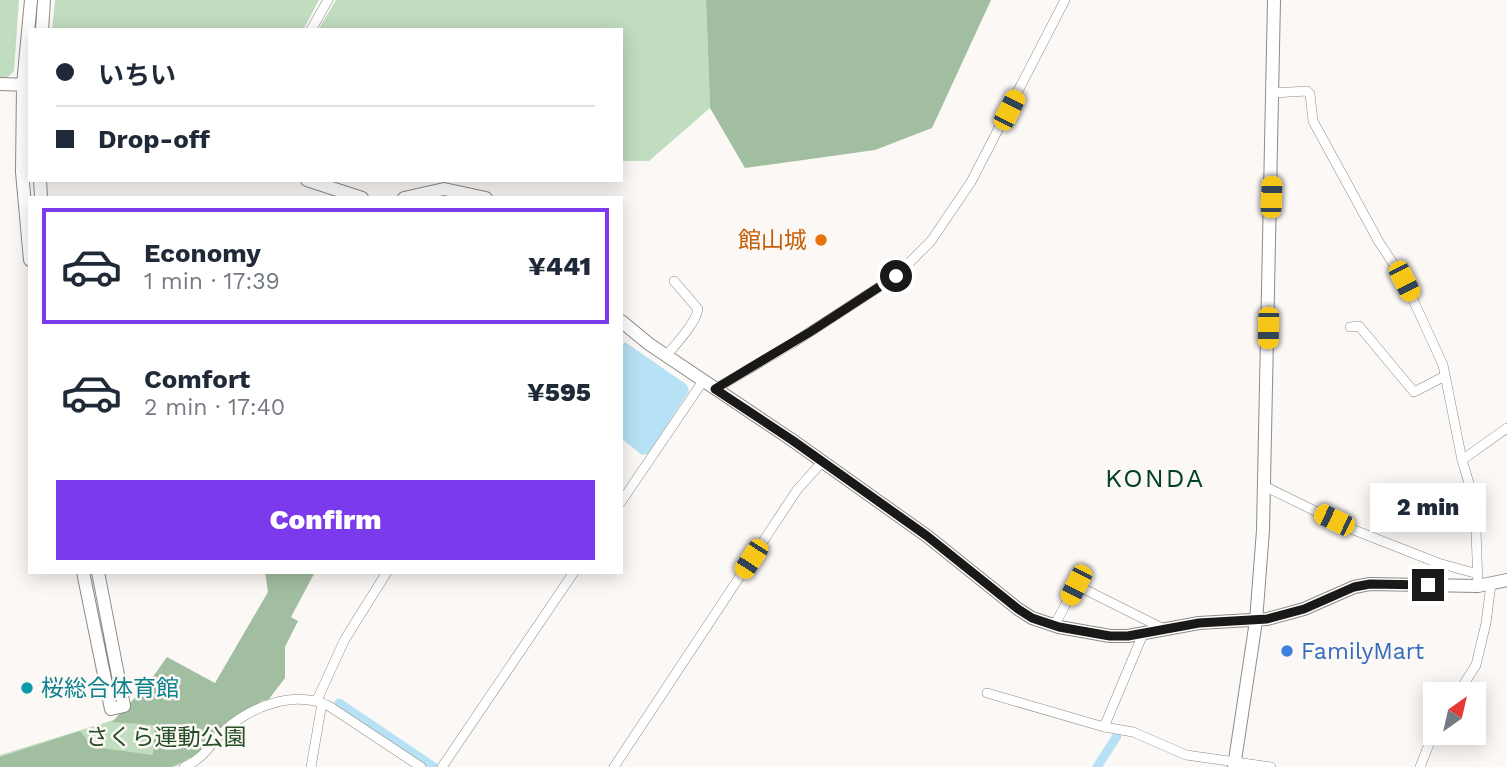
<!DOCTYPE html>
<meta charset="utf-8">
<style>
body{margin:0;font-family:"Work Sans","Noto Sans JP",sans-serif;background:#f2f2f3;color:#1f2937;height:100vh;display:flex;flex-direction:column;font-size:26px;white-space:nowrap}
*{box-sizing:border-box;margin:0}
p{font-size:23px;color:#747a83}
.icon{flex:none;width:38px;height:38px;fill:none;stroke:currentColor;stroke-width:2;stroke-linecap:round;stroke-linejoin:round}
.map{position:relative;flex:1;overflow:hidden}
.panel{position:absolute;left:28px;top:196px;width:595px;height:378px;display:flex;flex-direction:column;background:#fff;border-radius:0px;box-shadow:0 4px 18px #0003}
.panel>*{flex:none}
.hud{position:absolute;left:28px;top:28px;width:595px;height:154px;border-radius:0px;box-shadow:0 4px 18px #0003;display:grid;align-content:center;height:154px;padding:0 28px;background:#fff}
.needle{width:46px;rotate:34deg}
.buttons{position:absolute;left:1423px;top:682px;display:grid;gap:14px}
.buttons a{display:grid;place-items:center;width:63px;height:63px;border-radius:0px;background:#fff;box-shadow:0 4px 18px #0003;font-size:35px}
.end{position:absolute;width:32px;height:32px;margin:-16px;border:9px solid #1a1918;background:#fff;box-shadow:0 0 0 4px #fff}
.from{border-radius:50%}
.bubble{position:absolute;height:49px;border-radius:0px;background:#fff;box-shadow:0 4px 18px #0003;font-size:23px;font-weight:800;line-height:49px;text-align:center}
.car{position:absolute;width:21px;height:42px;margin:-21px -10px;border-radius:9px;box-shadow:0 0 5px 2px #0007;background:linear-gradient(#f5c518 24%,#345 0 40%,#f5c518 0 76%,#345 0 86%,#f5c518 0)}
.hud b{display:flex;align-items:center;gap:24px;height:66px;font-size:26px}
.hud b+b{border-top:2px solid #e0e1e3}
.hud i{width:18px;height:18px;background:#1f2937}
ul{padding:12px 0 0;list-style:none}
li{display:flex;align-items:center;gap:21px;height:116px;margin:0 14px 10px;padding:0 14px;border:4px solid transparent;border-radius:0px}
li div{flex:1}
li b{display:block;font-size:26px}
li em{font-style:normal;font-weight:800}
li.active{border-color:#7c3aed}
li>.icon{width:63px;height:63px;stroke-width:1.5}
.button{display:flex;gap:14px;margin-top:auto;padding:14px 28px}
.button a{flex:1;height:80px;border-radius:0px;background:#7c3aed;color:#fff;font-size:28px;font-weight:800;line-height:80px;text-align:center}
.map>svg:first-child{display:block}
.green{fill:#c1ddc0}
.forest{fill:#a2bea1}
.water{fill:#b7e1f5}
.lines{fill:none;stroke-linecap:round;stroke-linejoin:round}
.canal{stroke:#b7e1f5;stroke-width:9}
.street-casing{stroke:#8d8b88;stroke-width:10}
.secondary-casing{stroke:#8d8b88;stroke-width:14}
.street{stroke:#fff;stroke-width:9}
.secondary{stroke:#fff;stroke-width:12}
.route{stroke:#1a1918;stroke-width:9}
.food-dot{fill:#e8710a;stroke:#fbf8f5;stroke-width:2.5}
.shop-dot{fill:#3f7fe0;stroke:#fbf8f5;stroke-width:2.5}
.culture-dot{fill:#0f9aa8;stroke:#fbf8f5;stroke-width:2.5}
.labels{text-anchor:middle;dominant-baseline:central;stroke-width:5;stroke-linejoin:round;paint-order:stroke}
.food-label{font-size:23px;fill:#c56008;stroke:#fbf8f5;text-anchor:end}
.shop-label{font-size:23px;fill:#366cbe;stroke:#fbf8f5;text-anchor:start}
.culture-label{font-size:23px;fill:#0d838f;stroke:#fbf8f5;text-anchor:start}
.park-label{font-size:23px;fill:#264e26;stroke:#fbf8f5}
.quarter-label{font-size:26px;letter-spacing:2px;fill:#004124;stroke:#fbf8f5}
</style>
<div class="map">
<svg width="1507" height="767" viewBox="0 0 1507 767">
<rect width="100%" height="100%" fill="#fbf8f5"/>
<path class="green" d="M0,0h19l-5,71 -9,9h-5z
M55,0h264l-16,30h-251z
M336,0h370l4,108 -61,53h-28v-131h-303z
M146,710l41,52 -13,5h-174v-12z"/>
<path class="forest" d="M706,0h285l-59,128 -57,22 -130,18 -35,-60z
M265,572h50l-24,45 7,4 -13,26v31l-16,21 -7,2 -44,30 -15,21 -32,15h-171v-10l80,-26 13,16 60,8 2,-30 -43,-3 35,-37 20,-28 48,26 53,-91z"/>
<path class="water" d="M625,342l62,43 2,6 -41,63 -6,1 -21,-17v-92z"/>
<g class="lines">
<path class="canal" d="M339,703l95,64
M1097,767l20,-31"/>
<defs>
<path id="street" d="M311,30l17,-30
M1273,93l34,-2 3,3 3,27 66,121 25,38 39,85 19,95 13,43 3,83
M1350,327l9,-1 55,66 31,-16
M666,356c10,-12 30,-33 32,-47l-24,-28
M715,389l78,-46 103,-67 35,-35 40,-59 94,-182
M1462,460l45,-32
M1264,486l90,44 84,33 40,11
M621,502l82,-121
M1054,626l22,-41 88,44
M987,693l117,34 29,5 53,23 85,12
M1457,695l19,-30 10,-42 5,-39
M317,700l28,-61 42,-67
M1104,727l39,-93
M184,767c22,-10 24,-21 40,-36 26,-24 70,-42 105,-25l92,61
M311,767l11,-64
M442,767l132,-195
M614,767l183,-277 26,-29
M1420,767l15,-38"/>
<path id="secondary" d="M42,30l2,-30
M0,84l30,1
M40,180l1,18
M307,180l55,18
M404,198l40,-9 42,9
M30,260l-8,-88 1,-87 8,-85
M621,321l28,23 143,96 135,96 91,73 14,9 27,9 51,9h18l71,-13 68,-4 37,-10 50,-22 16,-3 108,2 29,-6
M83,572l28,137 13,-3 -26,-134
M1234,767l22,-146 7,-91 11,-530"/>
</defs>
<use href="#street" class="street-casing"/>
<use href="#secondary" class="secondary-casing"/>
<use href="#street" class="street"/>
<use href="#secondary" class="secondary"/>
</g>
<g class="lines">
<path class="route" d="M896,276l-86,56 -95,57 77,51 135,96 91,73 14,9 27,9 51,9h18l71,-13 68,-4 37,-10 50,-22 16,-3 58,1"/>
</g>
<circle class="food-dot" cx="821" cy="240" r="7"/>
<circle class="shop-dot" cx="1287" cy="651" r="7"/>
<circle class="culture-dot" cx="27" cy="688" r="7"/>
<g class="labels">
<g class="food-label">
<text x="807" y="240">館山城</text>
</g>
<g class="shop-label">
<text x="1301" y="651">FamilyMart</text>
</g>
<g class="culture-label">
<text x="41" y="688">桜総合体育館</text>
</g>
<g class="park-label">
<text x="166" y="737">さくら運動公園</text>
</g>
<g class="quarter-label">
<text x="1155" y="478">KONDA</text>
</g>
</g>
</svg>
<div class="buttons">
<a><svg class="needle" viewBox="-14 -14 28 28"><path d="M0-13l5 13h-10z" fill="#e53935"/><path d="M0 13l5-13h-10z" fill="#747a83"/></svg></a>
</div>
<i class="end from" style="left:896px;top:276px"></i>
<i class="end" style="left:1428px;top:585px"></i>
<div class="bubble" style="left:1370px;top:483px;width:116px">2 min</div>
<i class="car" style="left:1009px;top:110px;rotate:27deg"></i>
<i class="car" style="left:1271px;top:197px;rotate:2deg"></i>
<i class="car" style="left:1404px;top:281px;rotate:153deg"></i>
<i class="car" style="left:1268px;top:328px;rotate:181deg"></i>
<i class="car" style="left:1334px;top:520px;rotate:296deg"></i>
<i class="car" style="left:751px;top:559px;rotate:213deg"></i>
<i class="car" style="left:1076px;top:585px;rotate:207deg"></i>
<div class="hud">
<b><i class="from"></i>いちい</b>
<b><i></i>Drop-off</b>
</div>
<section class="panel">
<ul>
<li class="active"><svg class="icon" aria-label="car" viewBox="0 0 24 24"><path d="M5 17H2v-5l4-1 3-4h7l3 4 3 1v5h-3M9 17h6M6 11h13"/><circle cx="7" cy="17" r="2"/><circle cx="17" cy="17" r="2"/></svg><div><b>Economy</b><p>1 min · 17:39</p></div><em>¥441</em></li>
<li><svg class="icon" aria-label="car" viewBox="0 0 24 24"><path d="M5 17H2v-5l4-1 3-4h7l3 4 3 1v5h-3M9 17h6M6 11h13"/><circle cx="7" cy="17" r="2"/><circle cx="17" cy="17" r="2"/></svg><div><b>Comfort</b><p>2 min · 17:40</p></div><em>¥595</em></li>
</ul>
<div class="button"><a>Confirm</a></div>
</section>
</div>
